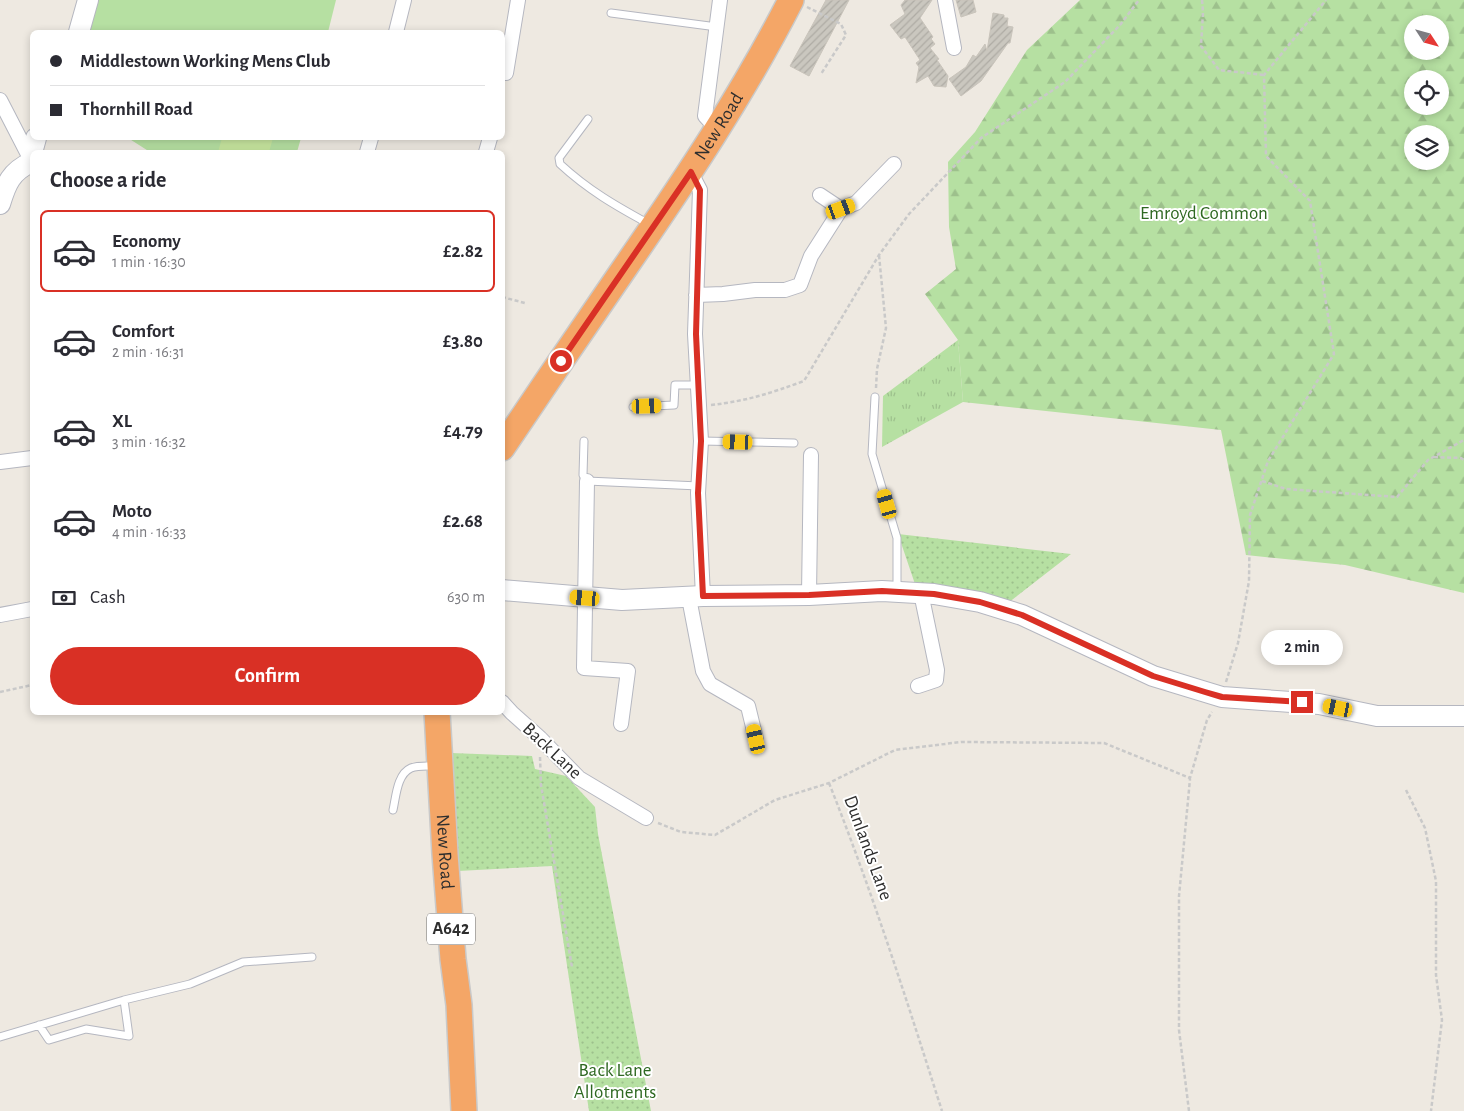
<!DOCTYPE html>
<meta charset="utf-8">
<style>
body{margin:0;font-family:"Alegreya Sans",sans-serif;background:#f2f2f3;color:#2b2b33;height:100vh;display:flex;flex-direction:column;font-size:19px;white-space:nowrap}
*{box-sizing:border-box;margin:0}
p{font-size:16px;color:#7c7c81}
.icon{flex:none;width:28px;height:28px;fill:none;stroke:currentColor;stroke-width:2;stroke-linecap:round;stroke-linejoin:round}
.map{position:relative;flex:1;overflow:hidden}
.sheet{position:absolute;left:30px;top:150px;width:475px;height:565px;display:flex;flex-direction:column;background:#fff;border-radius:8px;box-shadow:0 2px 8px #0003}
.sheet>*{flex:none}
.hud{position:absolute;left:30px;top:30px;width:475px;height:110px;border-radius:8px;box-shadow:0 2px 8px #0003;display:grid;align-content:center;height:110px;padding:0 20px;background:#fff}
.needle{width:32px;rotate:126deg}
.buttons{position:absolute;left:1404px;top:15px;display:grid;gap:10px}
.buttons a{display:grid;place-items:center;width:45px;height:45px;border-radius:50%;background:#fff;box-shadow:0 2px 8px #0003;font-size:25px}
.end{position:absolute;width:22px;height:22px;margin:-11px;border:6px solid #d93025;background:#fff;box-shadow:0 0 0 2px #fff}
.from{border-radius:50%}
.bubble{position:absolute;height:35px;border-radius:18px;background:#fff;box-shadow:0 2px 8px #0003;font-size:16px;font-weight:700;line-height:35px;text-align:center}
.car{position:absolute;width:15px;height:30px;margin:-15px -8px;border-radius:6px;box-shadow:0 0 4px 1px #0007;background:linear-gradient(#f5c518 24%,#345 0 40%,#f5c518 0 76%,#345 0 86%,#f5c518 0)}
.hud b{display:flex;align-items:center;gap:18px;height:48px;font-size:19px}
.hud b+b{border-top:1px solid #e1e1e2}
.hud i{width:12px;height:12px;background:#2b2b33}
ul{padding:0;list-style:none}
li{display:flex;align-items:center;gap:15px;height:82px;margin:0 10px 8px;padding:0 10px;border:2px solid transparent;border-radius:8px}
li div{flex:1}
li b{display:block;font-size:19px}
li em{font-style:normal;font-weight:700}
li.current{border-color:#d93025}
li>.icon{width:45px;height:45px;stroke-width:1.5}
h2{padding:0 20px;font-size:22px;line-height:60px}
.pay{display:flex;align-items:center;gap:12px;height:55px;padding:0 20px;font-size:19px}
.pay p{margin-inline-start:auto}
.button{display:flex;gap:10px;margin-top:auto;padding:10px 20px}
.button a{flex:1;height:58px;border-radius:30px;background:#d93025;color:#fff;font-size:20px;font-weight:700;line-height:58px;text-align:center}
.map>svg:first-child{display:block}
.grass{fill:url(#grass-tufts)}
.forest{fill:url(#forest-firs);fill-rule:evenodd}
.park{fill:#b6e0a2}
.garden{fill:url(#garden-dots)}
.pitch{fill:#c7e69f}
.building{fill:url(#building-hatch);stroke:#c9c4bb}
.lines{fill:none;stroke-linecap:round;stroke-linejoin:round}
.lane-casing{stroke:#b5b7c0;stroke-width:9}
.street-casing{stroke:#b5b7c0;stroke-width:16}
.secondary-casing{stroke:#b5b7c0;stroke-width:22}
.highway-casing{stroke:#c9c9c9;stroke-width:28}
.path{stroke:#c9c9c9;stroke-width:2.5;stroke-dasharray:4 2.5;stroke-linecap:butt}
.lane{stroke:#fff;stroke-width:7}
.street{stroke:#fff;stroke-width:14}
.secondary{stroke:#fff;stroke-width:20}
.highway{stroke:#f4a667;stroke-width:25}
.route{stroke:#d93025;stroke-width:6}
.labels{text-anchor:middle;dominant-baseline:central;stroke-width:4;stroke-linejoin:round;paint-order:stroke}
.shield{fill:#fff;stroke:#6d6d6d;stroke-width:1}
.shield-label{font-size:18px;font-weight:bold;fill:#2e2e2e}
.street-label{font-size:19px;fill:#2e2e2e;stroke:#fff}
.park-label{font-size:19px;fill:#2e6821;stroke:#fff}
</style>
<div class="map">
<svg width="1464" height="1111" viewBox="0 0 1464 1111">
<defs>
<pattern id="grass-tufts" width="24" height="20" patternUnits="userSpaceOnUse" patternTransform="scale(1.25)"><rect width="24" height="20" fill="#b6e0a2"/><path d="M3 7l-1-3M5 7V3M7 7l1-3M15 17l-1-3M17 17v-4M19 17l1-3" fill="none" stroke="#9dc08c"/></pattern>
<pattern id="forest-firs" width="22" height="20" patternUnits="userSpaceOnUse" patternTransform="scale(1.25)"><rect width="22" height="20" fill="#b6e0a2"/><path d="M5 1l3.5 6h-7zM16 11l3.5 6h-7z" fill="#9dc08c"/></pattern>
<pattern id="garden-dots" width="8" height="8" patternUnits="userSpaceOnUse" patternTransform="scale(1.25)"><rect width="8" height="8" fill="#b6e0a2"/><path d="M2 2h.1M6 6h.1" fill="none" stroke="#9dc08c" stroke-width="1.8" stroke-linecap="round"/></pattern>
<pattern id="building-hatch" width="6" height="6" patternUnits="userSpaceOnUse" patternTransform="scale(1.25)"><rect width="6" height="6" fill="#cac7bf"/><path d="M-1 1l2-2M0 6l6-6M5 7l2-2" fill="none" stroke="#aeaba4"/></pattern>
</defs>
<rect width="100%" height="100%" fill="#eee9e1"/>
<path class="grass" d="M958,340l5,62 -81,45 1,-51z"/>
<path class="forest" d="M1080,0h384v593l-119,-28 -99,-10 -25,-125 -258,-28 -5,-62 -33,-46 31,-25 -7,-42 -1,-65 27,-30 52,-82zM1412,24h28v27h-28zM1412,79h28v27h-28zM1412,134h28v27h-28z"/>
<path class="park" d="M96,0h240l-8,32h-241z
M128,138h173l-4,14h-147z"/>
<path class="garden" d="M898,534l173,20 -63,49 -92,-16z
M451,753l81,3 3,13 31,7 29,31 3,27 53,277h-62l-37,-245 -94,5z"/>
<path class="pitch" d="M222,138h51l-4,14h-51z"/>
<path class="building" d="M826,0h23l-40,76 -19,-10z
M905,0h27l-12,18 13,19 -2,2 4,5 -5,4 9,11 -2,1 11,16 -2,11 -12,-1 -6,-10 -12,7 3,-16 -3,-4 4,-3 -15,-23 -4,2 -11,-14 15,-11 -4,-9z
M956,0h17l3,12 -15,5z
M993,13l11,2v3h4l-1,8 6,1 -3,16h-2l-27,38 -20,15 -12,-17 17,-12 7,-12 3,2 9,-13 2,7z"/>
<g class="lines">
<defs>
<path id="lane" d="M611,13l106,14
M588,119l-29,39 1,6c28,26 56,42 89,60
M875,397l-3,57 25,84v53
M633,407l41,-2 1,-20h23
M584,441l-1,34 4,6 112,5
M701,441l93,2
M393,810c3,-13 4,-36 18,-42 7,-3 17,-2 24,-2
M124,1000l66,-16 53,-22 69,-5
M0,1037l124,-37 5,36 -43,-7 -37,11 -10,-15"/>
<path id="street" d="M945,0l9,48
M396,32l8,-32
M506,73l12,-73
M0,100l32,62
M718,130l-13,-14 15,-116
M367,152l4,-14
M486,152l4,-14
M691,173l9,17 -5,144 6,107 -3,52 5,103
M820,195l21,14
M696,295l27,-1 32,-4h30l15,-5 11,-29 30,-47 15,-6 38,-39
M0,462l32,-4
M587,481l-3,187 44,3 -7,53
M809,595l2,-140
M689,598l14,73 7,13 38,22 8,33
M0,615l32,-6
M918,686l18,-6 1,-10 -16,-77
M502,702l10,11 28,25 39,40 67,40"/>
<path id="secondary" d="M79,32l9,-32
M32,163l1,-14 3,-11
M0,204c6,-20 11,-33 32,-42
M502,590l120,10 81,-4 106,-1 73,-4 52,3 46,8 42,13 131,61 69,21 97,7 58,12h87"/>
<g id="highway">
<path id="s1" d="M502,448c41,-61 82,-121 124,-182 60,-87 117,-172 165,-266"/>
<path id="s2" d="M437,712l8,142 8,105 6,46 5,106"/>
</g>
</defs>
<use href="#lane" class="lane-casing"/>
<use href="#street" class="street-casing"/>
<use href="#secondary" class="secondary-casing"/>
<use href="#highway" class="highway-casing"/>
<path class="path" d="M1202,0l1,12 -2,34 18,24 45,5
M807,7l34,17 5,11 -25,39
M502,297l23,6
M876,388l1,-19 9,-41 -7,-73
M711,405c36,-4 60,-12 93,-24l75,-126 30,-41 72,-76 84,-56 55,-57 19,-25
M1434,457l27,1 3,2
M1262,481l24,8 111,8 31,-37 36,-20
M1226,682l12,-39 11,-62 1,-66 18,-54 66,-107 -24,-153 -44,-45 -2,-81 62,-75
M0,692l32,-7
M540,757l1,28 31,182
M829,783c43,108 78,218 113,328
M1406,790l19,38 11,53v94l6,45 -11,91
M658,823l23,9 34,3 60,-35 54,-17 66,-33 66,-8 143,1 86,35 17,-58 5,-8
M1189,1111l-10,-81v-134l11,-117"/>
<use href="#lane" class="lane"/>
<use href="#street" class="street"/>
<use href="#secondary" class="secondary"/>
<use href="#highway" class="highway"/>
</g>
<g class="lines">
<path class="route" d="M561,361l130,-189 9,18 -4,144 5,107 -3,52 5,103 106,-1 73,-4 52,3 46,8 42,13 131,61 52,16 17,5 80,5"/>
</g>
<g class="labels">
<rect class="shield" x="427" y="913.5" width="48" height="31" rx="4"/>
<g class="shield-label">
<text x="451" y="929">A642</text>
</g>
<g class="street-label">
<text stroke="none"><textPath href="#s1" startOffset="388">New Road</textPath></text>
<text transform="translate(552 751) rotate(43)">Back Lane</text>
<text transform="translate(868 848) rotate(70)">Dunlands Lane</text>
<text stroke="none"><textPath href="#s2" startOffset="140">New Road</textPath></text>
</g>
<g class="park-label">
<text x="1204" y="213">Emroyd Common</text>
<text x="615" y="1070">Back Lane<tspan x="615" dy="22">Allotments</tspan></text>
</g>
</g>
</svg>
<div class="buttons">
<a><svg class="needle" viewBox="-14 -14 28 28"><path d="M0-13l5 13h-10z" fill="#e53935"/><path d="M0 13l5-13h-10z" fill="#7c7c81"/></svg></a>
<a><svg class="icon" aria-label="locate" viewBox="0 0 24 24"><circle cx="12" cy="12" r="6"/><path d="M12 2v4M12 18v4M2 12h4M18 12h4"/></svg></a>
<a><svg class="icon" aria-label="layers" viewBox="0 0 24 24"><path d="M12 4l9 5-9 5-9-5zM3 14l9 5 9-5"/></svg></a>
</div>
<i class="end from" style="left:561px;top:361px"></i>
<i class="end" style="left:1302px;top:702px"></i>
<div class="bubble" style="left:1261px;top:630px;width:82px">2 min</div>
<i class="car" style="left:841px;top:209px;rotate:70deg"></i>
<i class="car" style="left:647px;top:406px;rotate:88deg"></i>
<i class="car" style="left:738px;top:442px;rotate:272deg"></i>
<i class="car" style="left:887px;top:504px;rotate:344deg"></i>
<i class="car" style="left:585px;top:598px;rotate:275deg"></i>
<i class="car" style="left:1338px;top:708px;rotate:282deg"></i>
<i class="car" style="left:756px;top:739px;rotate:347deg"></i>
<div class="hud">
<b><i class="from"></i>Middlestown Working Mens Club</b>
<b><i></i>Thornhill Road</b>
</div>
<section class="sheet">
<h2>Choose a ride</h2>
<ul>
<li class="current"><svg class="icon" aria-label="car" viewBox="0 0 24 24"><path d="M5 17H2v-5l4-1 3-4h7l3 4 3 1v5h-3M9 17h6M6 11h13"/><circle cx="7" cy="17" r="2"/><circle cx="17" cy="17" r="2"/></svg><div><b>Economy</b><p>1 min · 16:30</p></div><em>£2.82</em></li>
<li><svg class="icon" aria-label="car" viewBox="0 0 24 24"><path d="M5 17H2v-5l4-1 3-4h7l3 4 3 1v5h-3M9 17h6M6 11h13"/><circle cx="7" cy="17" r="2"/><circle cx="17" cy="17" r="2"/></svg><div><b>Comfort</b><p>2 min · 16:31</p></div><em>£3.80</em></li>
<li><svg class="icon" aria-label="car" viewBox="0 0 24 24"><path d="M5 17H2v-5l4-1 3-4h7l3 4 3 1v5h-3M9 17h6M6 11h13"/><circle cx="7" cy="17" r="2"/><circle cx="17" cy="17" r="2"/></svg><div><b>XL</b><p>3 min · 16:32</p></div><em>£4.79</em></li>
<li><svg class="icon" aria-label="car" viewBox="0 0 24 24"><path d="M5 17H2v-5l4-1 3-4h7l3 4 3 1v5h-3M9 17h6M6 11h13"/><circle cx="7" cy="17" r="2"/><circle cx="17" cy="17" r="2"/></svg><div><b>Moto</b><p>4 min · 16:33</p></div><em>£2.68</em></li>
</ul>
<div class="pay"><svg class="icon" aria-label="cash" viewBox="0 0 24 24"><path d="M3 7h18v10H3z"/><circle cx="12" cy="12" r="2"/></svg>Cash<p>630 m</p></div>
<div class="button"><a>Confirm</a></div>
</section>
</div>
